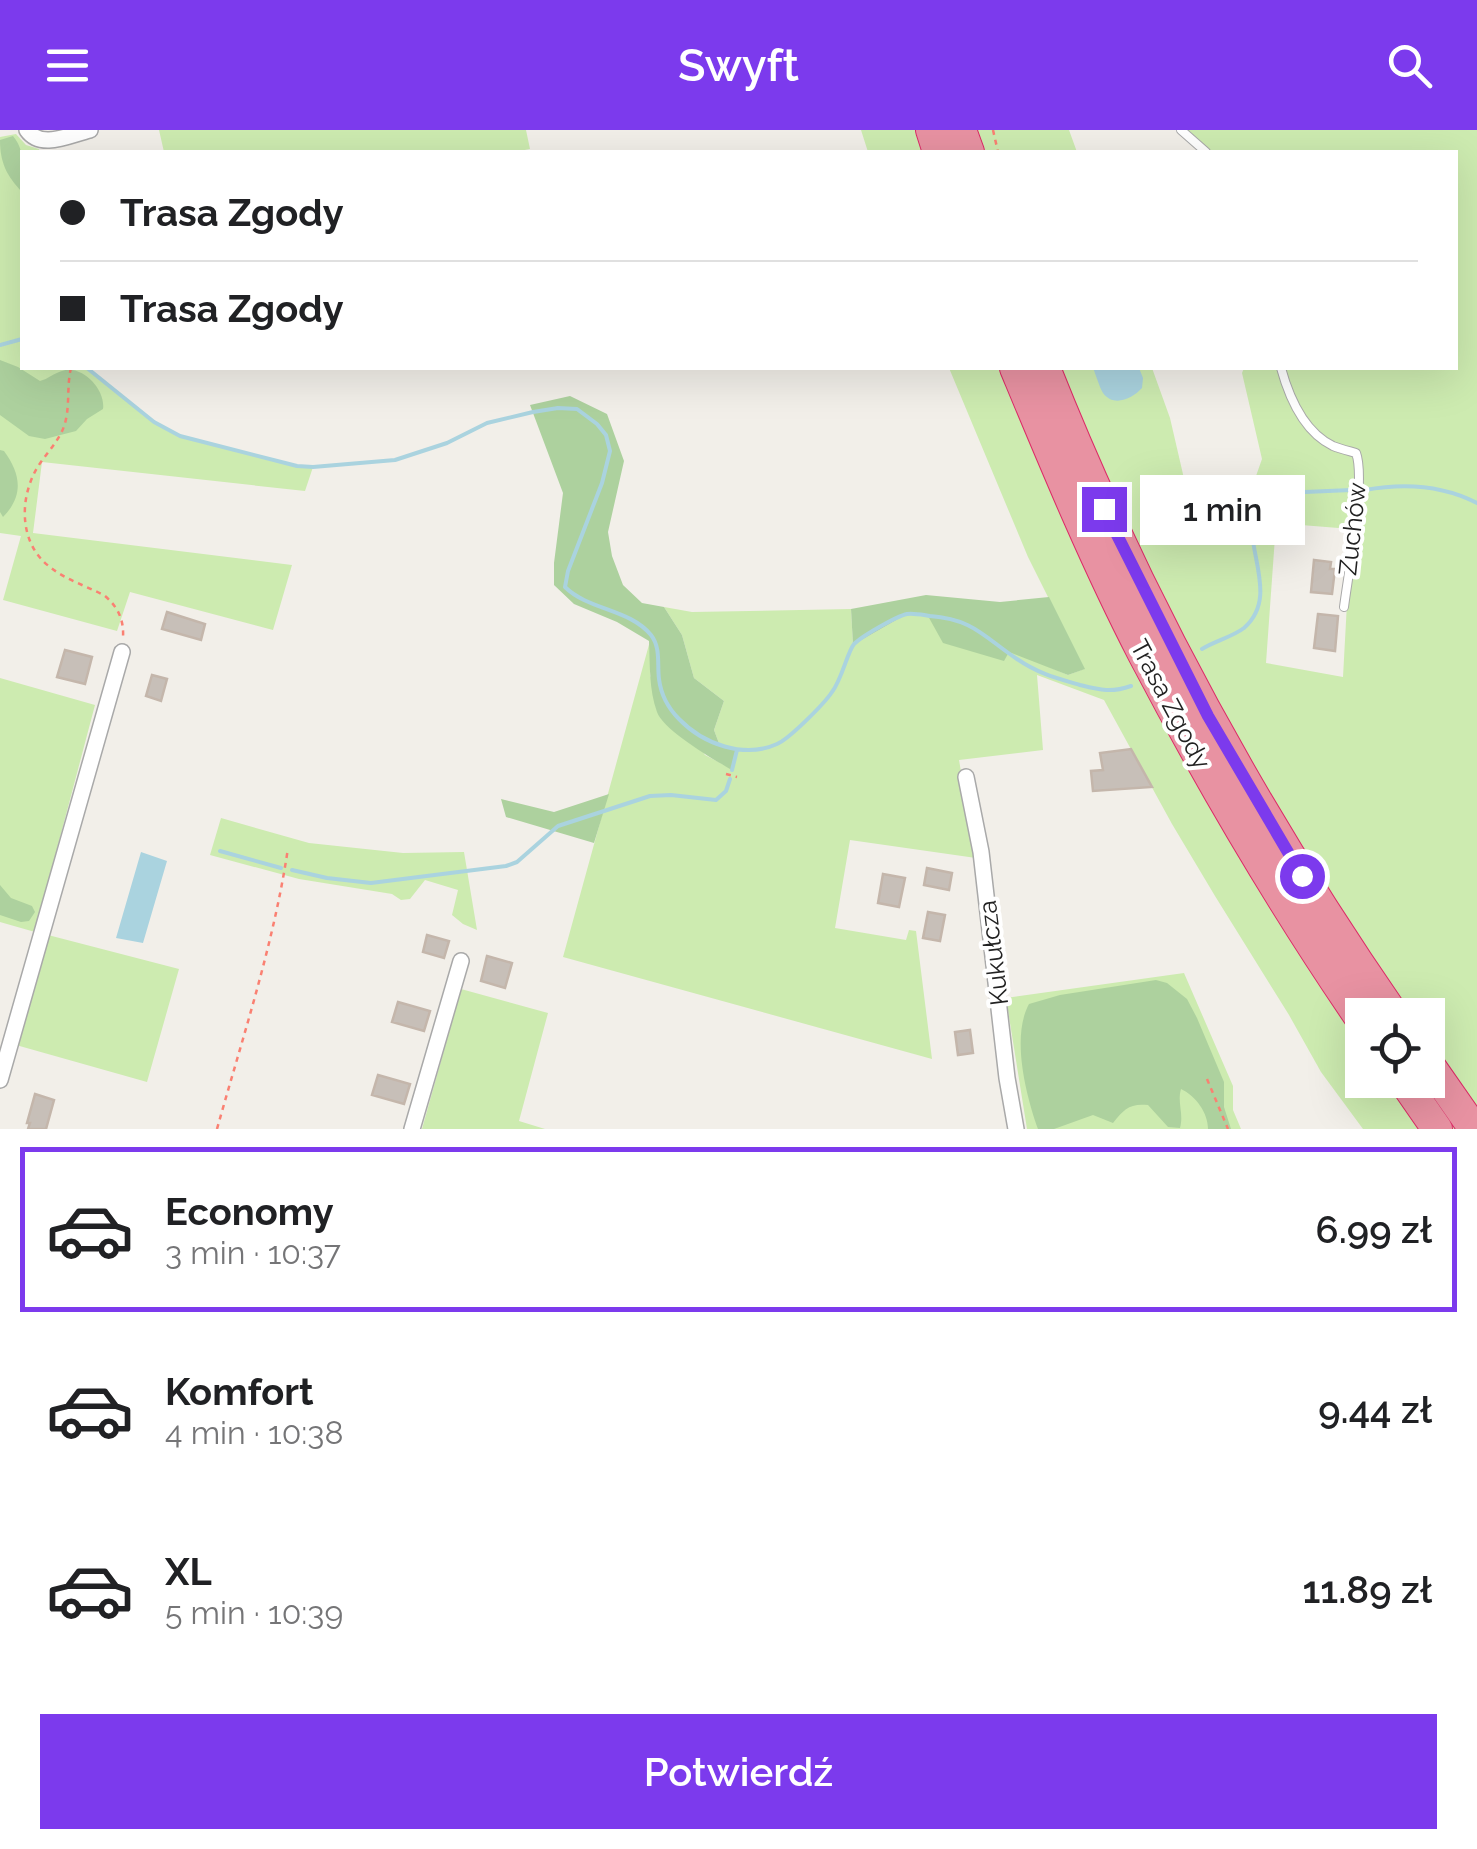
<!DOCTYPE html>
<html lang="pl">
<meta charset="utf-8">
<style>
body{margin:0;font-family:Raleway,sans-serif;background:#f6f6f6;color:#202124;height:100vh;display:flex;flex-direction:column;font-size:38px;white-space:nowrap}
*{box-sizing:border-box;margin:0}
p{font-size:32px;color:#757577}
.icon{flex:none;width:55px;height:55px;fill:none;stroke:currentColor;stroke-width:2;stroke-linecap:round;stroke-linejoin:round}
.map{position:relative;height:999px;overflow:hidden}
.side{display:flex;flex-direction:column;background:#fff;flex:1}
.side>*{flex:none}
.guide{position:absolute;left:20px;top:20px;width:1438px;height:220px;border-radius:0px;box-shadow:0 10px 40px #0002;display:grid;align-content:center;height:220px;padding:0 40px;background:#fff}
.fabs{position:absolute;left:1345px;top:868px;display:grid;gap:20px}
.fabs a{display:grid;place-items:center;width:100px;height:100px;border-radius:0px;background:#fff;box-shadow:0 10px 40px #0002;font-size:50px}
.end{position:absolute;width:45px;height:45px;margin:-22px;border:12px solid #7c3aed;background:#fff;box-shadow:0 0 0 5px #fff}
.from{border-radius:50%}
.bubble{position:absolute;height:70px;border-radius:0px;background:#fff;box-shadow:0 10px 40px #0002;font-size:32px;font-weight:600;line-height:70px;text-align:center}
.guide b{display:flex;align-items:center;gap:35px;height:95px;font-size:38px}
.guide b+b{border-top:2px solid #e0e0e0}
.guide i{width:25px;height:25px;background:#202124}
ul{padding:18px 0 0;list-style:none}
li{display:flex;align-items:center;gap:30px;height:165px;margin:0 20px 15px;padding:0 20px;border:5px solid transparent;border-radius:0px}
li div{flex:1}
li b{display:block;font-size:38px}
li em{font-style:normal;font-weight:600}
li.current{border-color:#7c3aed}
li>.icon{width:90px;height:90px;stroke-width:1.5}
.cta{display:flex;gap:20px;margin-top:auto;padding:20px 40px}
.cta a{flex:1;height:115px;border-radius:0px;background:#7c3aed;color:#fff;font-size:40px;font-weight:600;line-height:115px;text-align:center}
header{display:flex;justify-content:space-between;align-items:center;height:130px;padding:0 40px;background:#7c3aed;color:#fff;font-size:45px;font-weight:600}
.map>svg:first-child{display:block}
.grass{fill:#cdebb0;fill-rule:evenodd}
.forest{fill:#add19e}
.water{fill:#aad3df}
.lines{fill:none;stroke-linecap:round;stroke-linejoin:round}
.stream{stroke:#aad3df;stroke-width:4}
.building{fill:#c7bfb8;stroke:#c4b6ab;stroke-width:2.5}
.lane-casing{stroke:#a9a9a9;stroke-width:10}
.street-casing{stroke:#a9a9a9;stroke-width:18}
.highway-casing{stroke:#dc2a67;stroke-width:32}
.path{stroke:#fa8072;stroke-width:2.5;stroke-dasharray:5 5;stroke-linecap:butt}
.lane{stroke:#fff;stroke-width:8}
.street{stroke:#fff;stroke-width:15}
.highway{stroke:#e892a2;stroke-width:30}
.route{stroke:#7c3aed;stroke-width:12}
.labels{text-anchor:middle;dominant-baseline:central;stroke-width:8;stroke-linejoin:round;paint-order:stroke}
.street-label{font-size:25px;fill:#222;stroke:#fff}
</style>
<header><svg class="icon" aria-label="menu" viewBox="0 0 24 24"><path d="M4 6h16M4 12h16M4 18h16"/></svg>Swyft<svg class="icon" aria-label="search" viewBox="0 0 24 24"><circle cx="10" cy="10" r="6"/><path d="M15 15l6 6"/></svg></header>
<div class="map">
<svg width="1477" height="999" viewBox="0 0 1477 999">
<rect width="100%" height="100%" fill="#f2efe9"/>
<path class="grass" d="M159,0h367l4,19 -16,3h-350z
M861,0h208l8,22h-209z
M1181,0h296v999h-114l-42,-57 -32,-57 -74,-119 -43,-72 -68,-124 -67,-25 6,75 -84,10 17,98 -126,-18 -15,88 71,12 3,-10 7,1 16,128 -369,-102 87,-316v35l55,79 27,14 5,-20 -17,-3 -6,-16 10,-29 -30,-23 -12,-43 -18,-28 28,5 159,-3 2,36 54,-31 22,2 139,59 16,-6 -56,-112 -79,-189h203l18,50 28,121 58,-63 6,-17 -20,-86 2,-5h211v-216h-247zM1276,393l75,6 -8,148 -77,-14zM1362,885h66v65h-66z
M16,4l10,11 13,4 1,3h-18v216h65l46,38 32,23 15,7 117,30 16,1 -8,24 -263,-29 -9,71 259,32 -19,65 -143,-38 -13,39 -114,-31 18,-64 -21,-3v-396z
M0,548l95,27 -60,227 -35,-10z
M221,688l88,25 94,10 61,-1 13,78 -14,-6 -11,-9 6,-25 -33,-10 -15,19 -9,1 -9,-6 -93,-15 -89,-24z
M48,805l131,34 -32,113 -131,-37z
M1184,843l49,113v24l8,19h-214l-21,-131z
M461,859l87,24 -29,108 26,8h-123z"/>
<path class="forest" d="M13,6c13,15 10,36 9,56 -15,-16 -22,-29 -22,-52z
M0,230l18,7 22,14c8,-2 14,-8 22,-10 20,-7 44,19 41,38l-16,10 -11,12 -31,8 -16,-3 -29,-21z
M570,266l37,18 17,47 -16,71 4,24 11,29 19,18 22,4 18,28 12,43 30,23 -10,29 6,16 17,3 -5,21c-18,-10 -69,-40 -75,-58 -8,-22 -7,-47 -8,-71l-32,-19 -43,-18 -20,-19v-22l9,-70 -33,-88z
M0,320l4,1c17,23 20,45 -1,66l-3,-5z
M926,465l74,7 49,-5 36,72 -17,6 -59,-23 -5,9 -61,-18 -15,-27 -21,-2 -54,31 -2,-36z
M609,664l-15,49 -88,-26 -5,-18 53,13z
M0,755l11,13 21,8 3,6 -6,9 -8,1 -21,-7z
M1156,850l11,3 20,16 10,19 27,64v25l7,22h-23c0,-16 -12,-33 -27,-40 -4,14 3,24 -1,39l-12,-1 -20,-22c-18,-2 -24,4 -35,18l-20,-8 -39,14h-16c-12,-34 -27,-92 -9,-125l31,-9z"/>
<path class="water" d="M1093,238h46l4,10 -1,10c-9,10 -28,20 -39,5 -4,-7 -7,-18 -10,-25z
M141,722l26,9 -24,82 -27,-5z"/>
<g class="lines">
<path class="stream" d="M0,215l22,-6
M87,238l67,54 26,14 117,30 16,1 82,-7 52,-17 40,-20 46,-11 25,-4 19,1 20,15 9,11 4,16 -8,32 -34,88 -3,16c23,23 65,22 86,48 10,13 6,29 8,44 2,16 9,29 20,40 24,25 65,40 98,25 12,-5 47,-40 55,-52 10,-13 15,-39 22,-48 8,-8 43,-28 53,-30 7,-1 16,1 23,2 43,3 54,21 87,43 22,15 39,19 63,26 20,5 31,8 51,1
M1365,360c38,-7 77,-5 112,13
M1202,519c13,-8 30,-12 42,-21 30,-26 10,-64 8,-96 -1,-11 2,-21 4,-31l18,-13h18l13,4 46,-2
M732,640l5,-20
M220,721l61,17
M292,740l35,8 44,5 135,-17 11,-4 41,-36 92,-30 21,-1 45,5 10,-9 4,-12"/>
</g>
<path class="building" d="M1314,430l17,2 -1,7h5l-3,25 -21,-2z
M167,482l38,12 -4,16 -39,-11z
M1318,484l20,2 -3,35 -21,-3z
M65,520l27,7 -7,27 -28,-7z
M152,545l15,4 -6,22 -15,-5z
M1131,619l21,38 -59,4 -2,-20 12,-1 -3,-17z
M927,738l25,5 -3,17 -25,-5z
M883,744l22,4 -6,29 -21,-4z
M928,782l17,3 -5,26 -17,-3z
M427,805l22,6 -5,17 -21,-6z
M487,826l25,7 -7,25 -24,-7z
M398,872l32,9 -6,20 -32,-9z
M970,900l3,23 -15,2 -3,-23z
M378,945l32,9 -6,20 -32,-9z
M35,964l19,6 -8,29h-18l2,-6h-3z"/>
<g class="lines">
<defs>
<path id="lane" d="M1181,0l25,22
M1281,238c8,29 23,64 52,78 7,3 16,5 23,7 10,26 -8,122 -12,154"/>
<path id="street" d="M27,0c14,20 42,5 63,0
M966,647l15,75 26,226 9,51
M0,950l122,-428
M412,999l49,-168"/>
<path id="highway" d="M931,0l7,22
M961,0l8,22
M1015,238c40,96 80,193 128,286 66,126 138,249 219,367
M1045,238c91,229 209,445 349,647
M1428,933l46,66
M1403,950l34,49"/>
</defs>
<use href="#lane" class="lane-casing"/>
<use href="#street" class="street-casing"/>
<use href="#highway" class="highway-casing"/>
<path class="path" d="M993,0l5,22
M71,238c-5,20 0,41 -8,61 -6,14 -18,26 -26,39 -18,31 -18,76 13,99 16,13 37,19 55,29 13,11 19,24 18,41
M726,644l11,3
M1207,949l21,50
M217,999c26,-93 57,-186 71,-281"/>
<use href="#lane" class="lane"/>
<use href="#street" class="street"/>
<use href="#highway" class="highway"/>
</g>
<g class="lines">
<path class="route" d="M1104,379l104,207 94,160"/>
</g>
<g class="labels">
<g class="street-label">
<text transform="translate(1352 399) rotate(-84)">Zuchów</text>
<text transform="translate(1171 574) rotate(62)">Trasa Zgody</text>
<text transform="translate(993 823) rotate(-97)">Kukułcza</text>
</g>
</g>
</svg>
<div class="fabs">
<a><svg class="icon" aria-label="locate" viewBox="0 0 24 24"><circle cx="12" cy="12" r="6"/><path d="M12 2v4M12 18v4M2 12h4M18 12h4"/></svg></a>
</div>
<i class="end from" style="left:1302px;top:746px"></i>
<i class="end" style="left:1104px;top:379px"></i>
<div class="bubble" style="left:1140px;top:345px;width:165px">1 min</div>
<div class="guide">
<b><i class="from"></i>Trasa Zgody</b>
<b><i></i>Trasa Zgody</b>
</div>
</div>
<section class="side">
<ul>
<li class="current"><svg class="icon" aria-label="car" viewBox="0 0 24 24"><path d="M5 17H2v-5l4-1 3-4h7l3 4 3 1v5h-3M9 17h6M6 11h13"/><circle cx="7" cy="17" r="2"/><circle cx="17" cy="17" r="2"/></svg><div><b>Economy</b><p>3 min · 10:37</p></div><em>6.99 zł</em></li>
<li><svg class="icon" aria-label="car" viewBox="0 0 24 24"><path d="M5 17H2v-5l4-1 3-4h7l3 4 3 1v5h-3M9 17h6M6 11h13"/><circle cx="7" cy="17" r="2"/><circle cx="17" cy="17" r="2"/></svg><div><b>Komfort</b><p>4 min · 10:38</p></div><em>9.44 zł</em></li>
<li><svg class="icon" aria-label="car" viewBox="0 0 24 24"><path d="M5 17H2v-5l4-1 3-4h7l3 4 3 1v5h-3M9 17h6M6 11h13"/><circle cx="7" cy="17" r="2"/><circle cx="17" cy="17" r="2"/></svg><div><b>XL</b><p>5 min · 10:39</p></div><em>11.89 zł</em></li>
</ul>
<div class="cta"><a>Potwierdź</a></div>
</section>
